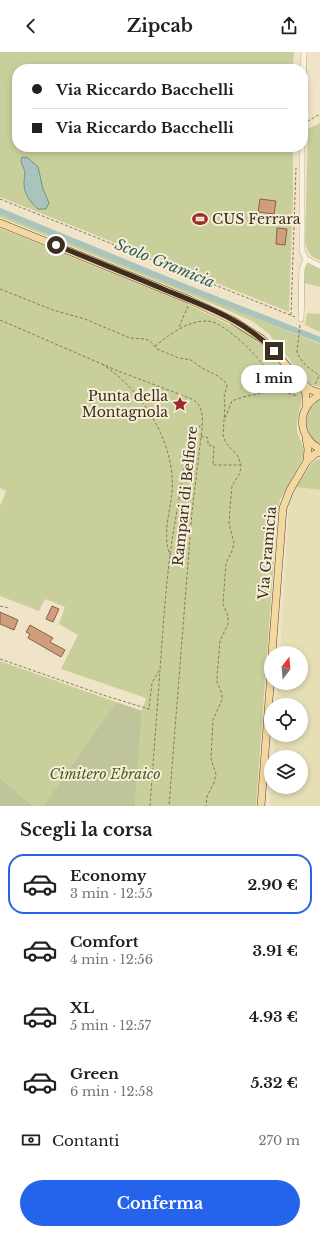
<!DOCTYPE html>
<html lang="it">
<meta charset="utf-8">
<style>
body{margin:0;font-family:"Libre Baskerville",serif;background:#f6f6f6;color:#202124;height:100vh;display:flex;flex-direction:column;font-size:15px;white-space:nowrap}
*{box-sizing:border-box;margin:0}
p{font-size:13px;color:#757577}
.icon{flex:none;width:22px;height:22px;fill:none;stroke:currentColor;stroke-width:2;stroke-linecap:round;stroke-linejoin:round}
.map{position:relative;height:754px;overflow:hidden}
.panel{display:flex;flex-direction:column;background:#fff;flex:1}
.panel>*{flex:none}
.hud{position:absolute;left:12px;top:12px;width:296px;height:88px;border-radius:16px;box-shadow:0 2px 6px #0003;display:grid;align-content:center;height:88px;padding:0 20px;background:#fff}
.needle{width:26px;rotate:16deg}
.controls{position:absolute;left:264px;top:594px;display:grid;gap:8px}
.controls a{display:grid;place-items:center;width:44px;height:44px;border-radius:50%;background:#fff;box-shadow:0 2px 6px #0003;font-size:20px}
.end{position:absolute;width:18px;height:18px;margin:-9px;border:5px solid #3d2e20;background:#fff;box-shadow:0 0 0 2px #fff}
.from{border-radius:50%}
.bubble{position:absolute;height:28px;border-radius:14px;background:#fff;box-shadow:0 2px 6px #0003;font-size:13px;font-weight:700;line-height:28px;text-align:center}
.hud b{display:flex;align-items:center;gap:14px;height:38px;font-size:15px}
.hud b+b{border-top:1px solid #e0e0e0}
.hud i{width:10px;height:10px;background:#202124}
ul{padding:0;list-style:none}
li{display:flex;align-items:center;gap:12px;height:60px;margin:0 8px 6px;padding:0 12px;border:2px solid transparent;border-radius:16px}
li div{flex:1}
li b{display:block;font-size:15px}
li em{font-style:normal;font-weight:700}
li.current{border-color:#2563eb}
li>.icon{width:36px;height:36px;stroke-width:1.5}
h2{padding:0 20px;font-size:18px;line-height:48px}
.pay{display:flex;align-items:center;gap:10px;height:44px;padding:0 20px;font-size:15px}
.pay p{margin-inline-start:auto}
.cta{display:flex;gap:8px;margin-top:auto;padding:8px 20px}
.cta a{flex:1;height:46px;border-radius:24px;background:#2563eb;color:#fff;font-size:16px;font-weight:700;line-height:46px;text-align:center}
header{display:flex;justify-content:space-between;align-items:center;height:52px;padding:0 20px;background:#fff;font-size:18px;font-weight:700}
.map>svg:first-child{display:block}
.farmland{fill:#e6deb5}
.green{fill:#c9cf9b}
.cemetery{fill:#bfc49a}
.water{fill:#a9c4bc;stroke:#6f938a}
.lines{fill:none;stroke-linecap:round;stroke-linejoin:round}
.canal{stroke:#a9c4bc;stroke-width:6}
.building{fill:#cf9f7d;stroke:#8d5f41}
.minor-casing{stroke:#8d765c;stroke-width:6}
.major-casing{stroke:#5b4430;stroke-width:8}
.path{stroke:#8d765c;stroke-width:1;stroke-dasharray:3 2;stroke-linecap:butt}
.minor{stroke:#faf1dc;stroke-width:5.5}
.major{stroke:#f3d9a0;stroke-width:7}
.route{stroke:#3d2e20;stroke-width:5}
.labels{text-anchor:middle;dominant-baseline:central;stroke-width:4;stroke-linejoin:round;paint-order:stroke}
.poi-label{font-size:14px;fill:#3d2e20;stroke:#f7eed8;text-anchor:start}
.street-label{font-size:14px;fill:#3d2e20;stroke:#f7eed8}
.park-label{font-size:14px;font-style:italic;fill:#4d5a26;stroke:#f7eed8}
.water-label{font-size:15px;font-style:italic;fill:#2f5d5a;stroke:#f7eed8}
</style>
<header><svg class="icon" aria-label="back" viewBox="0 0 24 24"><path d="M15 5l-7 7 7 7"/></svg>Zipcab<svg class="icon" aria-label="share" viewBox="0 0 24 24"><path d="M12 15V3M7 8l5-5 5 5M5 13v7h14v-7"/></svg></header>
<div class="map">
<svg width="320" height="754" viewBox="0 0 320 754">
<rect width="100%" height="100%" fill="#f0e4c8"/>
<path class="farmland" d="M296,435l24,3v316h-50l1,-19h30v-30h-28l2,-22h26v-30h-25l2,-22h23v-30h-21l9,-148z"/>
<path class="green" d="M0,0h294l-1,17h-276v78h276v50l-4,115 -289,-115z
M320,71v137c-10,-2 -12,-9 -15,-17l3,-114z
M0,161l320,131v43l-9,-2 -4,-4 -39,-48 -16,-12 -27,-12 -225,-92z
M0,176l183,74 63,31 21,16 10,11 25,34c0,12 -6,23 -5,35 2,14 10,16 5,31l-22,40 -3,17 -21,289h-121l7,-95 4,-13 -85,-29 17,-34 -19,-11 6,-17 -20,-8 -6,12 -39,-15v-90l6,-15 -6,-3z
M307,212l13,5v18l-16,-4v-13z
M307,261l13,1v18l-15,-7z
M320,347v45c-18,-10 -18,-34 0,-45z
M318,407h2v31l-24,-3 15,-23z
M0,609l116,41 -73,104h-10l-33,-28z"/>
<path class="cemetery" d="M116,650l26,9 -7,95h-92z
M0,726l33,28h-33z"/>
<path class="water" d="M22,105l6,1 10,9 5,22 6,14 -3,6h-8c-7,-6 -14,-15 -14,-25 0,-12 3,-9 -3,-22z"/>
<g class="lines">
<path class="canal" d="M0,159l180,74 140,55"/>
</g>
<path class="building" d="M260,147l16,2 -2,13 -16,-2z
M277,176l10,1 -2,16 -9,-1z
M52,554l7,3 -6,13 -7,-3z
M0,560l18,8 -4,10 -14,-6z
M30,573l23,13 -3,4 15,8 -4,7 -33,-19 2,-4 -4,-2z"/>
<g class="lines">
<defs>
<path id="minor" d="M303,51l1,-51
M302,95v104l4,8 14,7
M301,267l1,-50 4,-10"/>
<path id="major" d="M0,171l190,77 42,20 30,19 12,12 27,31 10,8 9,3
M302,332l4,10v13
M320,343c-24,12 -23,42 0,54
M306,386l2,11 -1,12
M272,601l11,-145 7,-18 17,-29 8,-7 5,-2
M261,754l10,-133"/>
</defs>
<use href="#minor" class="minor-casing"/>
<use href="#major" class="major-casing"/>
<path class="path" d="M303,72l17,-10
M0,147l295,118
M0,237l53,21 32,9 45,19 15,1 5,2 7,8 22,9 12,2 11,8 16,8 8,7 1,3 -3,11 1,10 -2,28 3,8 12,13 3,9 -1,8 -8,13 -1,11 -2,26 5,20 -2,8 -6,12 -3,41 5,12v8l-8,17 -3,36v5l5,12v6l-9,20 -2,39 5,15 -2,9 -7,13 -1,10
M291,263l5,-147
M0,268l118,51 74,28c11,6 11,18 10,30l-10,83 -23,294
M300,273l-3,27c4,11 14,18 23,24
M179,275l9,-21
M155,294c16,-12 31,-25 52,-25 7,0 12,4 17,7 24,16 41,38 57,61l6,4 11,3
M102,312c40,26 74,79 70,128 -2,21 -10,43 -2,63
M315,332l4,-8
M225,366l7,-17 11,-4 38,-8
M201,384l7,2v7l6,1 -1,19h27
M0,554l9,2
M0,607l106,37 43,13 3,-26 8,-14c3,-38 5,-75 10,-113 2,-17 5,-34 8,-51 3,-21 9,-68 24,-81
M150,754l10,-136"/>
<use href="#minor" class="minor"/>
<use href="#major" class="major"/>
</g>
<g class="lines">
<path class="route" d="M56,193c36,15 72,29 107,44 39,16 82,31 111,62"/>
</g>
<defs>
<symbol id="stadium-bare" viewBox="-9 -9 18 18"><path d="M0-5a6.5 5 0 1 0 0 10a6.5 5 0 1 0 0-10ZM-3.5-1.8h7v3.6h-7Z" fill="#9e2a2b" stroke="#f7eed8" stroke-width="2.5" paint-order="stroke"/></symbol>
<symbol id="sight-bare" viewBox="-9 -9 18 18"><path d="M0-6L1.8-2.2L6-1.7L2.9 1.2L3.7 5.4L0 3.3L-3.7 5.4L-2.9 1.2L-6-1.7L-1.8-2.2Z" fill="#9e2a2b" stroke="#f7eed8" stroke-width="2.5" paint-order="stroke"/></symbol>
</defs>
<g fill-rule="evenodd">
<use href="#stadium-bare" x="189" y="156" width="22" height="22"/>
<use href="#sight-bare" x="169" y="341" width="22" height="22"/>
</g>
<g class="labels">
<g class="poi-label">
<text x="212" y="167">CUS Ferrara</text>
<text x="168" y="344" text-anchor="end">Punta della<tspan x="168" dy="16">Montagnola</tspan></text>
</g>
<g class="street-label">
<text transform="translate(185 444) rotate(-84)">Rampari di Belfiore</text>
<text transform="translate(267 501) rotate(-85)">Via Gramicia</text>
</g>
<g class="park-label">
<text x="105" y="722">Cimitero Ebraico</text>
</g>
<g class="water-label">
<text transform="translate(165 211) rotate(22)">Scolo Gramicia</text>
</g>
</g>
</svg>
<div class="controls">
<a><svg class="needle" viewBox="-14 -14 28 28"><path d="M0-13l5 13h-10z" fill="#e53935"/><path d="M0 13l5-13h-10z" fill="#757577"/></svg></a>
<a><svg class="icon" aria-label="locate" viewBox="0 0 24 24"><circle cx="12" cy="12" r="6"/><path d="M12 2v4M12 18v4M2 12h4M18 12h4"/></svg></a>
<a><svg class="icon" aria-label="layers" viewBox="0 0 24 24"><path d="M12 4l9 5-9 5-9-5zM3 14l9 5 9-5"/></svg></a>
</div>
<i class="end from" style="left:56px;top:193px"></i>
<i class="end" style="left:274px;top:299px"></i>
<div class="bubble" style="left:241px;top:313px;width:66px">1 min</div>
<div class="hud">
<b><i class="from"></i>Via Riccardo Bacchelli</b>
<b><i></i>Via Riccardo Bacchelli</b>
</div>
</div>
<section class="panel">
<h2>Scegli la corsa</h2>
<ul>
<li class="current"><svg class="icon" aria-label="car" viewBox="0 0 24 24"><path d="M5 17H2v-5l4-1 3-4h7l3 4 3 1v5h-3M9 17h6M6 11h13"/><circle cx="7" cy="17" r="2"/><circle cx="17" cy="17" r="2"/></svg><div><b>Economy</b><p>3 min · 12:55</p></div><em>2.90 €</em></li>
<li><svg class="icon" aria-label="car" viewBox="0 0 24 24"><path d="M5 17H2v-5l4-1 3-4h7l3 4 3 1v5h-3M9 17h6M6 11h13"/><circle cx="7" cy="17" r="2"/><circle cx="17" cy="17" r="2"/></svg><div><b>Comfort</b><p>4 min · 12:56</p></div><em>3.91 €</em></li>
<li><svg class="icon" aria-label="car" viewBox="0 0 24 24"><path d="M5 17H2v-5l4-1 3-4h7l3 4 3 1v5h-3M9 17h6M6 11h13"/><circle cx="7" cy="17" r="2"/><circle cx="17" cy="17" r="2"/></svg><div><b>XL</b><p>5 min · 12:57</p></div><em>4.93 €</em></li>
<li><svg class="icon" aria-label="car" viewBox="0 0 24 24"><path d="M5 17H2v-5l4-1 3-4h7l3 4 3 1v5h-3M9 17h6M6 11h13"/><circle cx="7" cy="17" r="2"/><circle cx="17" cy="17" r="2"/></svg><div><b>Green</b><p>6 min · 12:58</p></div><em>5.32 €</em></li>
</ul>
<div class="pay"><svg class="icon" aria-label="cash" viewBox="0 0 24 24"><path d="M3 7h18v10H3z"/><circle cx="12" cy="12" r="2"/></svg>Contanti<p>270 m</p></div>
<div class="cta"><a>Conferma</a></div>
</section>
